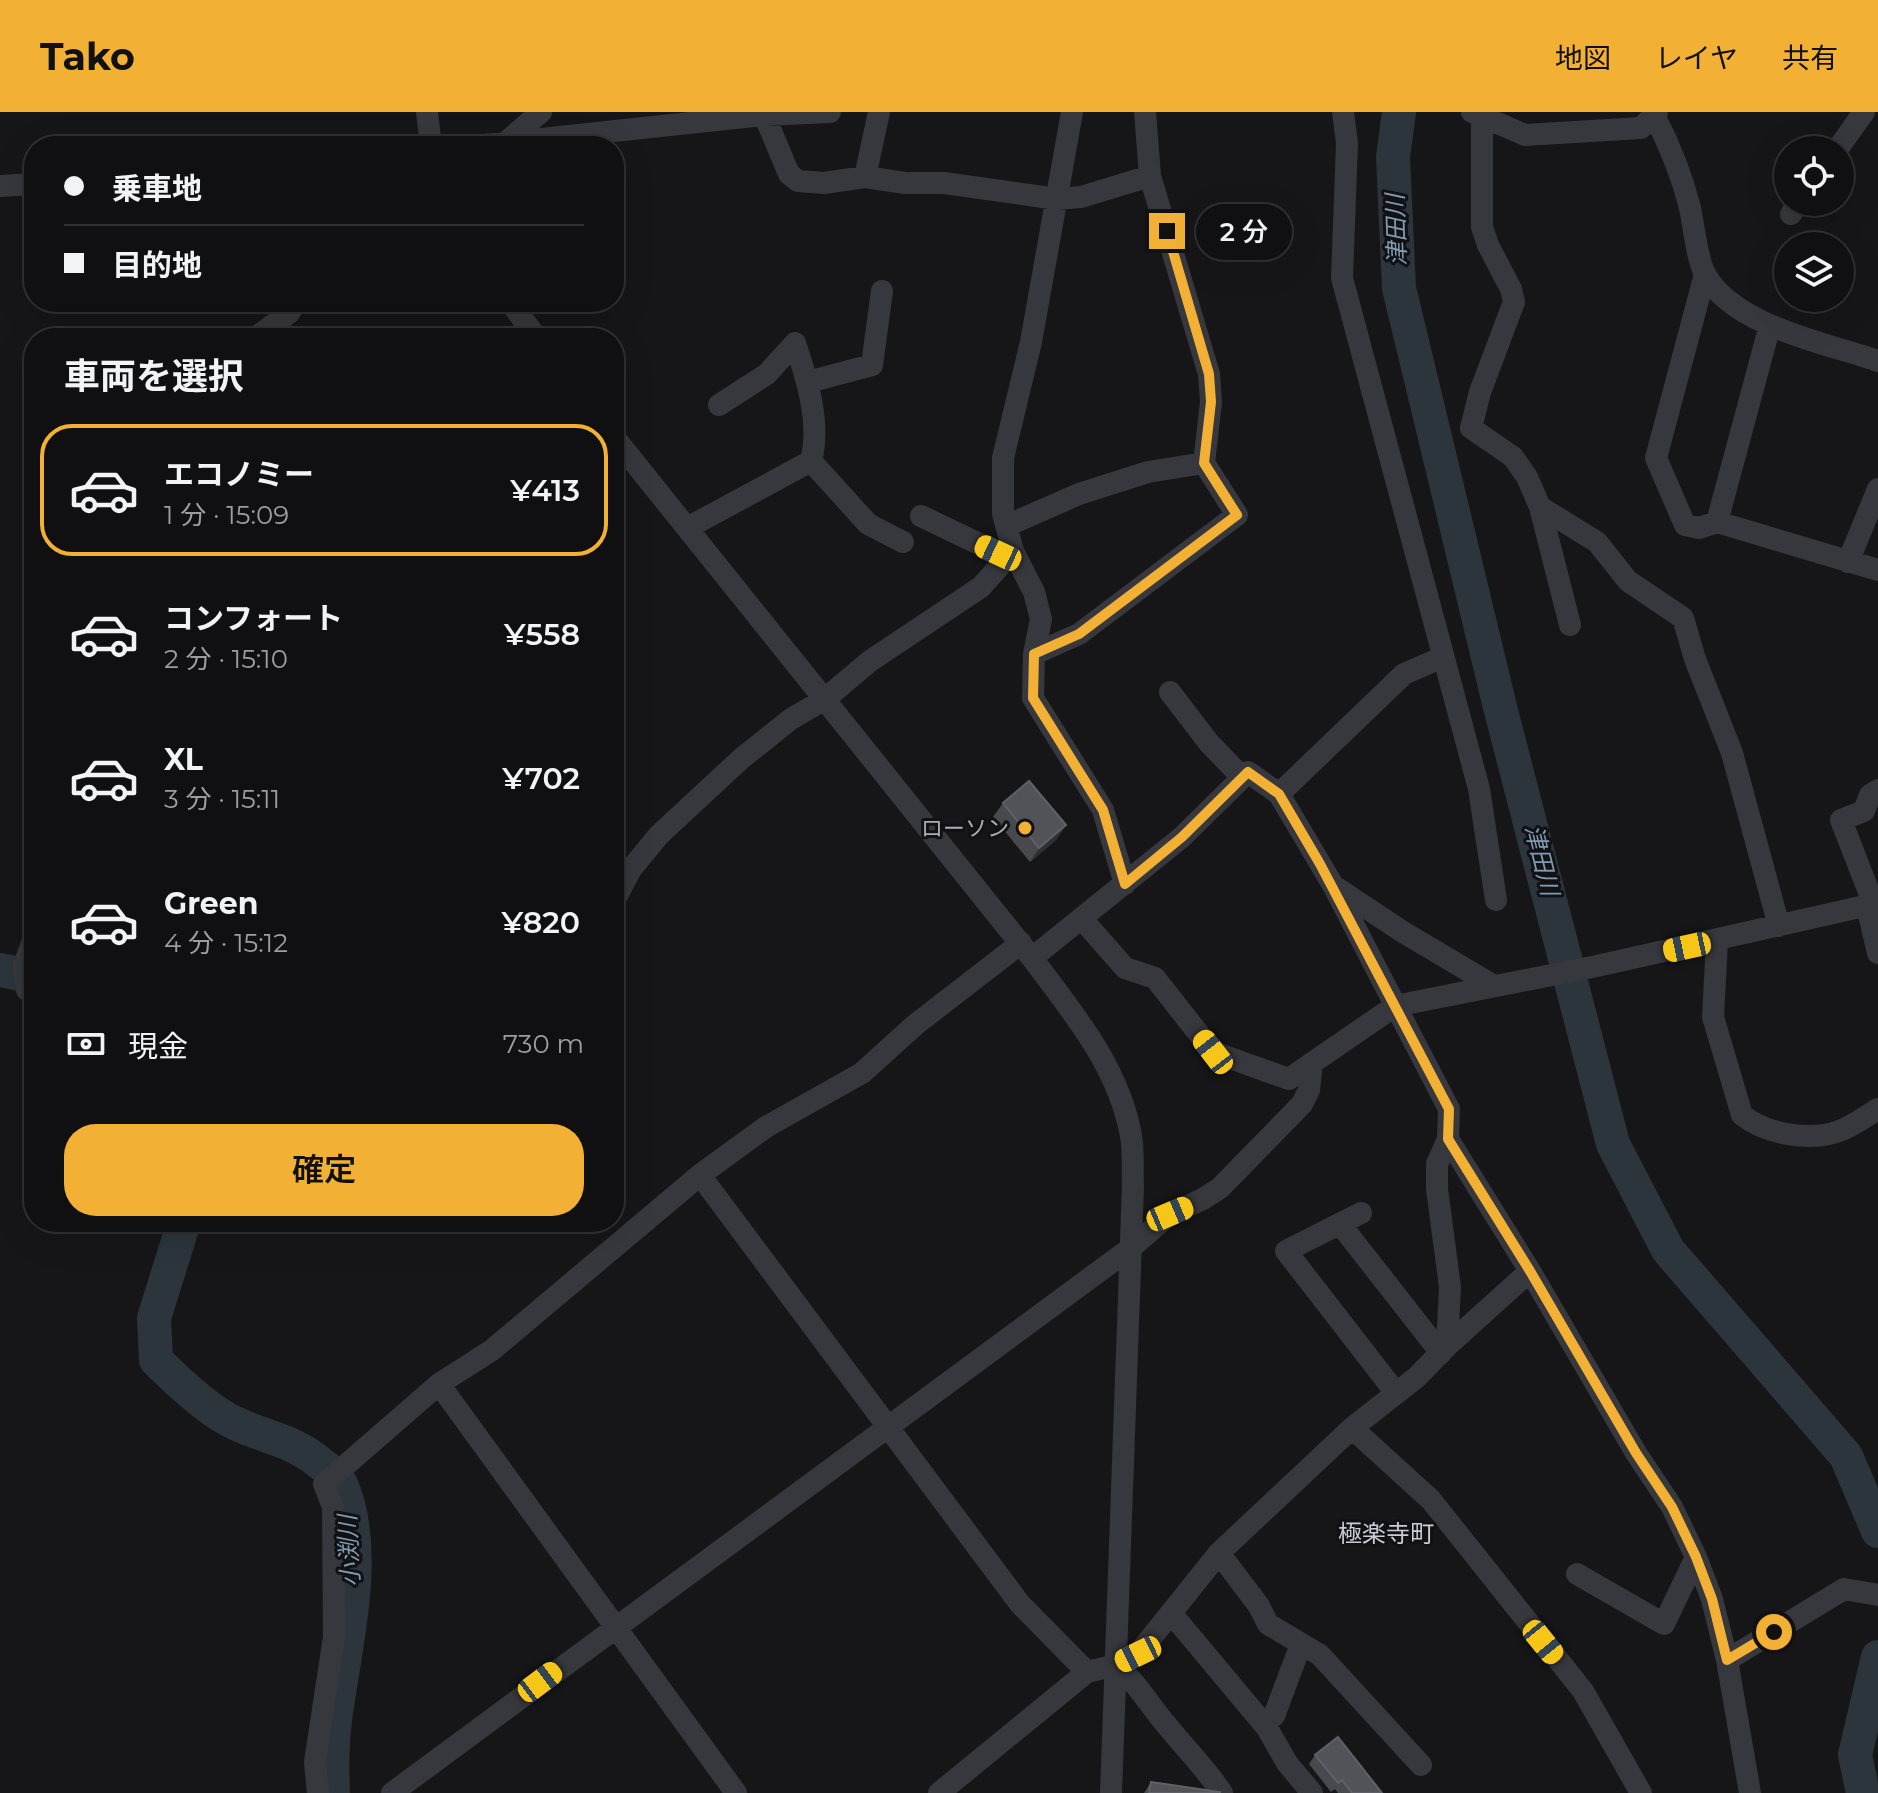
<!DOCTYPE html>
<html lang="ja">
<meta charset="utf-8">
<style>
body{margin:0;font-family:Montserrat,"Noto Sans JP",sans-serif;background:#1e1e20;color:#f1f3f6;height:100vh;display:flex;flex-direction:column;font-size:30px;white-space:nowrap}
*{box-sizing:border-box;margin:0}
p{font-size:26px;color:#9c9d9f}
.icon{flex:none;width:44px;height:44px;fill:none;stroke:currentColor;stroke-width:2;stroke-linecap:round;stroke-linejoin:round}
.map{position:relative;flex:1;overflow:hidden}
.sheet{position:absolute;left:24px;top:216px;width:600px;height:904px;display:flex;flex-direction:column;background:#101012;border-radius:32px;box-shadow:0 8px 32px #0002,0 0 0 2px #303032}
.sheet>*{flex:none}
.top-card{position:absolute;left:24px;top:24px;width:600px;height:176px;border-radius:32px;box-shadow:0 8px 32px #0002,0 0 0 2px #303032;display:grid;align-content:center;height:176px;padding:0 40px;background:#101012}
.buttons{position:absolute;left:1774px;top:24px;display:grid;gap:16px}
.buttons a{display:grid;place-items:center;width:80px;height:80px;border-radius:50%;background:#101012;box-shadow:0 8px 32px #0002,0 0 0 2px #303032;font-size:40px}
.end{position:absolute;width:36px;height:36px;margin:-18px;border:10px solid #f2b134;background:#111;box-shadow:0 0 0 4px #111}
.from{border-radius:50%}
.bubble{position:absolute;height:56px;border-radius:28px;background:#101012;box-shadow:0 8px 32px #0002,0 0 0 2px #303032;font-size:26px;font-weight:600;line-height:56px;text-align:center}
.car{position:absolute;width:24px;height:48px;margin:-24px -12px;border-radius:10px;box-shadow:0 0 6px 2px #0007;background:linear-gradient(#f5c518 24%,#345 0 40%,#f5c518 0 76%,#345 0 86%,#f5c518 0)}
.top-card b{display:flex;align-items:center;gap:28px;height:76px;font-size:30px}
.top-card b+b{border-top:2px solid #303032}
.top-card i{width:20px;height:20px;background:#f1f3f6}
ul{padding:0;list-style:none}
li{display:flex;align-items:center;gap:24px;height:132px;margin:0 16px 12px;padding:0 24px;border:4px solid transparent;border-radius:32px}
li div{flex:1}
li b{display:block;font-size:30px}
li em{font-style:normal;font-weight:600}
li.active{border-color:#f2b134}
li>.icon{width:72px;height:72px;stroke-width:1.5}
h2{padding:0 40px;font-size:36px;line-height:96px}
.pay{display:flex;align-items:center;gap:20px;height:88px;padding:0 40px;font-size:30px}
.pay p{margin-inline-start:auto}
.cta{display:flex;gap:16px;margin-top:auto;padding:16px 40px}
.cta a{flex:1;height:92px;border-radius:32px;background:#f2b134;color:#111;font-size:32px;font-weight:600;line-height:92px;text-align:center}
header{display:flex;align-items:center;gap:48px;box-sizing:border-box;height:112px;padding:0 40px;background:#f2b134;color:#111}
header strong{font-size:38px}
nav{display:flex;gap:44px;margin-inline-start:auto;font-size:28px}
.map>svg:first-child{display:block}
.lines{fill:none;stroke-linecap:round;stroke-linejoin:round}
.river{stroke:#2c353c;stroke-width:34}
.minor{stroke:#37383d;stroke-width:22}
.wall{fill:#47494d}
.shaded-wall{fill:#2f3033}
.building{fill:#525359;stroke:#5f6168;stroke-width:2}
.route{stroke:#f2b134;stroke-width:10}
.poi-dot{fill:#f2b134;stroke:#111113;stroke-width:3}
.labels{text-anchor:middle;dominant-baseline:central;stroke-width:6;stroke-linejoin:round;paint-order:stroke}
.poi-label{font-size:22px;fill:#a8adb8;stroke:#111113;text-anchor:end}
.water-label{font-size:24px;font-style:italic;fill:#7f9bb3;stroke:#111113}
.neighbourhood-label{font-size:24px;fill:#c9ccd4;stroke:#111113}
</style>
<header>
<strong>Tako</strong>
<nav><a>地図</a><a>レイヤ</a><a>共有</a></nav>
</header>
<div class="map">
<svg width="1878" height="1681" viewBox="0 0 1878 1681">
<rect width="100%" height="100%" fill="#161618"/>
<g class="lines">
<path class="river" d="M1399,0l-6,45 6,131 101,419 113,437 55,106 178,206 32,75
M0,858l34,7
M184,1110l-30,96 2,42c20,20 55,53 81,64 30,14 55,16 83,39 7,5 17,13 21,21 30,69 3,164 -6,236 -3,24 -3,49 -2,73
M1863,1681l-8,-38 23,-98"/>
<path class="minor" d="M427,0l4,34
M763,0l26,62 9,7 26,2 41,-6 40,6h39l113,16 24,-2 69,-21
M1072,0l-41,230 -28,116v56l10,37 21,41 7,27 -7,35 -1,44 70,112 22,74
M1343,0l4,31 -5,135 137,511 17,111
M1472,0l53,23 116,-7 16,-16
M1482,4v111l6,18 23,44 3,13 -34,90 -9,36 42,29 14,20 13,30 57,35 31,39 55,37 12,41 37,94 47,173
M1655,5c15,29 27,59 35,91 4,19 7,51 15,66 28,52 121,69 173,87
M505,31l36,-31
M475,34l289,-31 66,-3
M1837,38l27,-38
M865,65l14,-65
M0,74l34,-2
M1791,102l8,-12
M1705,162l-49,184 29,67 14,3 18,-6 161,48
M510,190l27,36
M255,226l34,-25 7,-11
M808,270l64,-17 10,-74
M614,325l418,521c41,55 87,109 99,178 3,16 1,34 2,50l-22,607
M811,349l57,63 35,18
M1540,395l30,118
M921,404l77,37 15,-2
M1717,410l53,-197
M1006,414l73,-32 69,-22 56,-9
M687,416l124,-67c10,-38 -4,-82 -16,-118l-28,31 -48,31
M1848,450l30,-73
M1034,542l45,-20 158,-119 -33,-52 7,-61 -2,-28 -59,-198 -5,-64
M1170,580l39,51 33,34
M1279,682l125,-120 39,-17
M1335,775l68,45 91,54
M614,789l17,-32 28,-34 83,-77 49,-39 34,-20 45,-38 111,-74 32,-36
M1874,793l-33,-85 23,-9 6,-16 8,-5
M1867,794l11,47
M1082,807l43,49 30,10 58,74 76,27 23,-16
M1717,829l-4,76 29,98c24,19 68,27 97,16 13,-4 27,-15 39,-22
M27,878l-3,-25 10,-27
M1448,1027l82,132 106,182 36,54 24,50 16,42 15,61 23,133
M700,1063l320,429 67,68
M1361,1101l-75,38 110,142
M1340,1112l101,129
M1447,1234l83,-75
M439,1272l297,409
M1352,1316l79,72 152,191 58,102
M1219,1441l40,53 9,18 52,31 101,110
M1577,1462l87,50 32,-67
M1171,1501l96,115 20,35 25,30
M1727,1548l117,-71 34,6
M1116,1553c22,18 34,42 53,63 18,22 37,41 53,65
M1274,1604l27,-72
M318,1681l-3,-31 19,-125 -1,-130 -9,-23 115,-100 53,-34 208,-175 66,-48 96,-54 53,-48 106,-82
M392,1681l740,-546 38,-33 33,-15 17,-11 82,-84 7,-14 3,-27 83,-57 202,-40 281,-63
M939,1681l148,-121 29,-7 22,-11 81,-101 133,-125 65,-51 30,-31 3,-59 -13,-98v-25l11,-25 1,-30 -115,-222 -55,-93 -31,-22 -66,65 -150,121"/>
</g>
<path class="wall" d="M1003,691l54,36 -27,23 -37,-45z
M1315,1643l67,38h-44l-3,-4 -4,3 -22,-28z
M1151,1670l69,11h-76z"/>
<path class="shaded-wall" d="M1066,713l-9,14 -27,23 9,-14z"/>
<path class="building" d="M1029,669l37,44 -27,23 -36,-45z
M1338,1625l44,56h-30l-10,-13 -4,3 -23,-28z
M1151,1670l69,10v1h-71z"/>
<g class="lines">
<path class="route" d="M1167,119l42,143 2,28 -7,61 33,52 -158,119 -45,20 -1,44 70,112 22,74 57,-47 66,-65 31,22 41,70 129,245 -1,30 82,132 106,182 36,54 24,50 16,42 15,61 47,-28"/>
</g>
<circle class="poi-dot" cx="1025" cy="716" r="8"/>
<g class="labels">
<g class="poi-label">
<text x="1009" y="716">ローソン</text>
</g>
<g class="water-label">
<text transform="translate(1396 118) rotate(-92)">津田川</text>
<text transform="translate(1542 748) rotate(76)">津田川</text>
<text transform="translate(349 1439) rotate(-93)">小渕川</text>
</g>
<g class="neighbourhood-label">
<text x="1386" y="1421">極楽寺町</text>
</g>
</g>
</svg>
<div class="buttons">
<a><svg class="icon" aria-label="locate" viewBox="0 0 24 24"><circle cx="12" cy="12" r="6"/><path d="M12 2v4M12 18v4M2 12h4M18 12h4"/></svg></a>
<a><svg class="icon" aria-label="layers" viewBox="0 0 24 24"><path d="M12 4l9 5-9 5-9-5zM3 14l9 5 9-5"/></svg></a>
</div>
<i class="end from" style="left:1774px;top:1520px"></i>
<i class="end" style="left:1167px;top:119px"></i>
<div class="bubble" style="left:1196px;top:92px;width:96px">2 分</div>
<i class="car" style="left:998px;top:441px;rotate:295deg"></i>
<i class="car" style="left:1687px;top:835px;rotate:258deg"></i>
<i class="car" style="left:1213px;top:940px;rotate:322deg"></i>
<i class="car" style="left:1170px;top:1102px;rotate:67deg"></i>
<i class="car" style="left:1543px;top:1530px;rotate:141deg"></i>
<i class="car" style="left:1138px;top:1542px;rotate:244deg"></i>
<i class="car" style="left:540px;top:1570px;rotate:53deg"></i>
<div class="top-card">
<b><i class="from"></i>乗車地</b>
<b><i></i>目的地</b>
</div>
<section class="sheet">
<h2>車両を選択</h2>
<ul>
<li class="active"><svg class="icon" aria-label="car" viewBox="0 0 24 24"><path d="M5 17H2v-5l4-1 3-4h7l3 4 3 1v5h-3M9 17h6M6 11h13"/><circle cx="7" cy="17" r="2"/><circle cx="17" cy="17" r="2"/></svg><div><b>エコノミー</b><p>1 分 · 15:09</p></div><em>¥413</em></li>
<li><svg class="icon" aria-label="car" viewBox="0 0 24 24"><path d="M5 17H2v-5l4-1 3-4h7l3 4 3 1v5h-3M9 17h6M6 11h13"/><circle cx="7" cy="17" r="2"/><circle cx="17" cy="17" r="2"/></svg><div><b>コンフォート</b><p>2 分 · 15:10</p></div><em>¥558</em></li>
<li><svg class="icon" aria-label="car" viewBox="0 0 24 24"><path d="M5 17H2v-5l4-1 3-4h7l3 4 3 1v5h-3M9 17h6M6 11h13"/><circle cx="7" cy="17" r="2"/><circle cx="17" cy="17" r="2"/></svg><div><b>XL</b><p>3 分 · 15:11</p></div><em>¥702</em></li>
<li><svg class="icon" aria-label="car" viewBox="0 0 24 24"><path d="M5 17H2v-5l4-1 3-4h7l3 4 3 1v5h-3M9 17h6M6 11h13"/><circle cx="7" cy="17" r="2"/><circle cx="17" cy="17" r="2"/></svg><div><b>Green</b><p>4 分 · 15:12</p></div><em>¥820</em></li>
</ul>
<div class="pay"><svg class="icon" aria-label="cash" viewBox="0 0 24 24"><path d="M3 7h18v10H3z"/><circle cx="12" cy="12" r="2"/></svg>現金<p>730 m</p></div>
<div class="cta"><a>確定</a></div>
</section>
</div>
